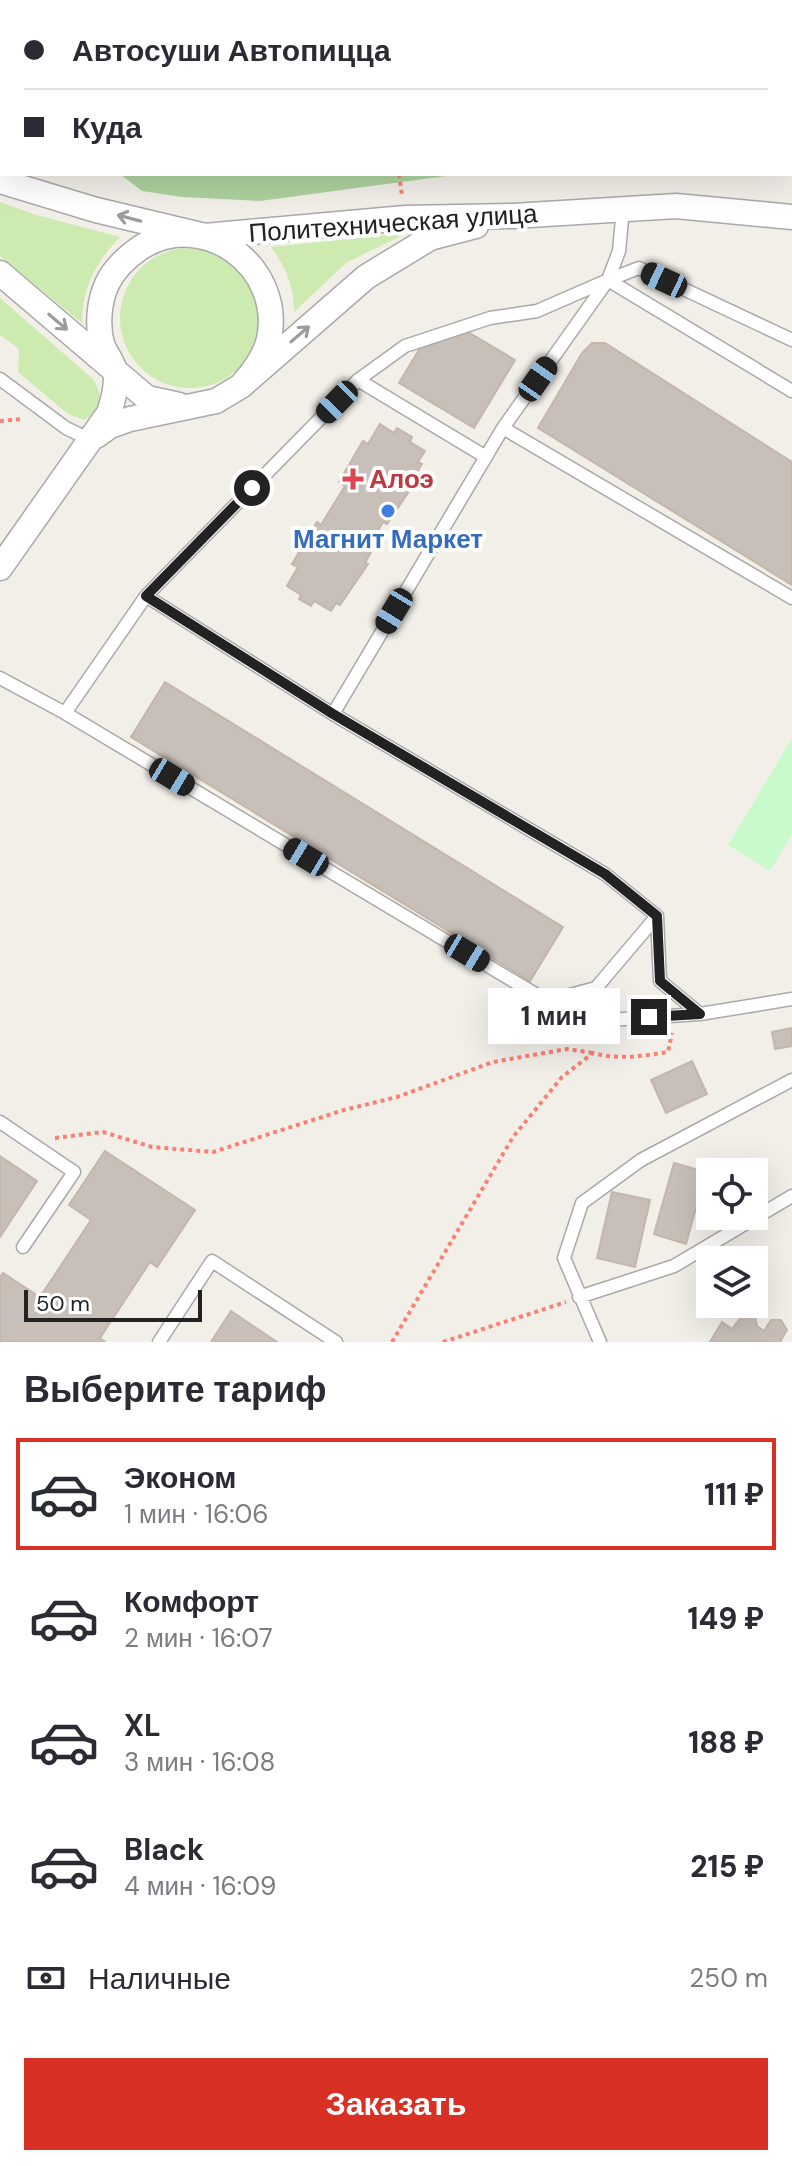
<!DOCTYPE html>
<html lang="ru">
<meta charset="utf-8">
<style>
body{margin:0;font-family:"DM Sans",sans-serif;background:#f2f2f3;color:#2b2b33;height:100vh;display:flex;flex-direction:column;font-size:30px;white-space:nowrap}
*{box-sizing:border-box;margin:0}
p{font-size:26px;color:#7c7c81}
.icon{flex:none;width:44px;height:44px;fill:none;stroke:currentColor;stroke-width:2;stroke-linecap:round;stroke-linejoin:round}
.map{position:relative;height:1342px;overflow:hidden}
.sheet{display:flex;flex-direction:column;background:#fff;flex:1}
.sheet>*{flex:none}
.top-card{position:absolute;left:0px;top:0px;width:792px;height:176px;box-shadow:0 8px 32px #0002;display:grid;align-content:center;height:176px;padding:0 24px;background:#fff}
.buttons{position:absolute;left:696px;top:1158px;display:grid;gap:16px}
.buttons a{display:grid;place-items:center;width:72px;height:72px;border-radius:0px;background:#fff;box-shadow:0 8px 32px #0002;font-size:40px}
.scale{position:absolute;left:24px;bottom:20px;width:178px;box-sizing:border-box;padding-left:8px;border:4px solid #222;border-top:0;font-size:22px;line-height:28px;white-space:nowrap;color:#222;-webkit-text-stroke:6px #fff;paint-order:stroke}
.end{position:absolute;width:36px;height:36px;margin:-18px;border:10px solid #222;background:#fff;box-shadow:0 0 0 4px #fff}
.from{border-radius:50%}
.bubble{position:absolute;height:56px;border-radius:0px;background:#fff;box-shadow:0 8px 32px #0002;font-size:26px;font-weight:800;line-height:56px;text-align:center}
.car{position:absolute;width:24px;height:48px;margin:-24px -12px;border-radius:10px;box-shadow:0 0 6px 2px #0007;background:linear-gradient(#222 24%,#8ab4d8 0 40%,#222 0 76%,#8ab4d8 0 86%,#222 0)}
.top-card b{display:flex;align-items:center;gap:28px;height:76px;font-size:30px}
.top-card b+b{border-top:2px solid #e1e1e2}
.top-card i{width:20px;height:20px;background:#2b2b33}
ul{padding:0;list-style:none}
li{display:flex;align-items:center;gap:24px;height:112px;margin:0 16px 12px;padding:0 8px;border:4px solid transparent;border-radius:0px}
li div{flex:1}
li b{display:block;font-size:30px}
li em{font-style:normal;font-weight:800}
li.on{border-color:#d93025}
li>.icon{width:72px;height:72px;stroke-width:1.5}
h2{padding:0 24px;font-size:36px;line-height:96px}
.pay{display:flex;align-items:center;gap:20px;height:88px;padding:0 24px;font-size:30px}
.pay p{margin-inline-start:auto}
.primary-button{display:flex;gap:16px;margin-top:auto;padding:16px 24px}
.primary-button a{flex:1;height:92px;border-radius:0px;background:#d93025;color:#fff;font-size:32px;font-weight:800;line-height:92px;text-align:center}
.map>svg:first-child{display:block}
.grass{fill:#cdebb0}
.forest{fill:#add19e}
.park{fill:#c8facc}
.building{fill:#c7bfb8;stroke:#c4b6ab;stroke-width:2}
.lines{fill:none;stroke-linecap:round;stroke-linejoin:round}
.lane-casing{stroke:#a9a9a9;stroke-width:15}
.street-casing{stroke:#a9a9a9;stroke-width:27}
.path{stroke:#fa8072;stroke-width:4;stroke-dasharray:4 4;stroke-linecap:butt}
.lane{stroke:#fff;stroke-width:12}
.street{stroke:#fff;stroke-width:24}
.oneway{stroke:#9c9c9c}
.route{stroke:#222;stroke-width:10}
.health-dot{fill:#e0444e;stroke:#fff;stroke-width:3}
.shop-dot{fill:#3f7fe0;stroke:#fff;stroke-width:3}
.labels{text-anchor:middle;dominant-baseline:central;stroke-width:8;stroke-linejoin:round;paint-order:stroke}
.street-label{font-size:26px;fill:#222;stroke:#fff}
.health-label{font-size:26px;font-weight:bold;fill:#be3a42;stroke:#fff;text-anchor:start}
.shop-label{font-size:26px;font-weight:bold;fill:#366cbe;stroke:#fff}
</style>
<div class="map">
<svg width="792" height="1342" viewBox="0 0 792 1342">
<rect width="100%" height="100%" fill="#f2efe9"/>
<path class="grass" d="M0,202l33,12 87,23c-24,25 -38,50 -38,86l-82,-67z
M407,233l-61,30 -52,49c0,-25 -8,-45 -23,-65z
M120 318a70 70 0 1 1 140 0a70 70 0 1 1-140 0Z
M0,298l94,82c9,18 9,31 -10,40l-16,-6 -50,-42 1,-23 -19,-14z"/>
<path class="forest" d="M0,0h507l-505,2v70z
M120,174h341l-201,27 -78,-4 -40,-6z"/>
<path class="park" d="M792,738v96l-22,37 -42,-26z"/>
<path class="building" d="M468,332l47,28 -41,68 -75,-45 21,-35z
M592,343h13l187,119v123l-254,-157 44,-75z
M380,424l14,9 3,-5 15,9 -2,5 15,9 -7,11 4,2 -11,18 3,2 -27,40 -4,-2 -12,21 4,2 -10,18 3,1 -28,41 -4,-2 -5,8 -17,-10 -3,5 -12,-7 2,-4 -14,-9 11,-19 -6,-3 25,-42 4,3 24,-39 -6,-4 24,-41 5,3z
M165,682l398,245 -33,54 -399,-244z
M792,1028v18l-17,3 -3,-17z
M692,1061l15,33 -41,19 -15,-33z
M105,1151l90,59 -38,57 -7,-5 -50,76 5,4h-105v-65l3,-4 37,24 51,-77 -22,-15z
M0,1156l37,25 -37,56z
M674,1163l32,9 -20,72 -32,-10z
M612,1192l38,8 -15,67 -38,-9z
M231,1311l46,31h-66z
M744,1313l11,2 2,11 7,5 7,-11h10l6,10 -7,12h-70l12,-20 10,7z"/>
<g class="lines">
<defs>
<path id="lane" d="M608,280l184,111
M608,280l31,-12 153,72
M608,280l11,-29 4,-42
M0,379l66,49 25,12
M358,380l128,77
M503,428l289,170
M146,596l212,-216 47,-34 85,-28 47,-7 71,-31 -105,148 -170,286
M0,678l65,35 482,288 47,20 106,-7 92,-15
M65,713l81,-117 187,118 272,160 52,42
M547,1001l49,-13 61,-72 3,65 40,33
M0,1122l74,50 -51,75
M579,1297l95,-31 118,-70
M159,1342l53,-81 124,81
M600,1342l-36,-84 18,-55 59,-43 151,-80"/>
<path id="street" d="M790,2h2
M0,104h2
M0,181l96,29 109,26 200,-18 108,-2 163,-10 116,11
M0,273l147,125 32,7
M96,436l14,-10 20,-7 86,-18 25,-15 125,-109 64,-39 46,-12
M0,568l109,-155c4,-12 9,-29 6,-42 -2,-9 -10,-18 -13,-27 -5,-19 -3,-43 5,-60 7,-15 20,-27 33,-36 63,-41 144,18 129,91 -4,18 -16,33 -28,47"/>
</defs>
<use href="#lane" class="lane-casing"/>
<use href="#street" class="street-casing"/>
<path class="path" d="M790,52l2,-1
M0,141l2,1
M399,174l3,21
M0,421l22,-2
M55,1138l48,-6 49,15 61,5 131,-42 53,-13 96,-35 74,-13 26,4
M392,1342l121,-205 49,-60 31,-24c25,7 49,3 75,-1l4,-19
M443,1342l123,-40"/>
<use href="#lane" class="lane"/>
<use href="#street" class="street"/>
</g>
<defs><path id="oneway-shaft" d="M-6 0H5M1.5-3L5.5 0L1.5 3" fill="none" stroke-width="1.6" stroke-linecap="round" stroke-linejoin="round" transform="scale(2)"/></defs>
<g class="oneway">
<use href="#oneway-shaft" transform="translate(129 218) rotate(-165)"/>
<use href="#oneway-shaft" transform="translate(58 322) rotate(40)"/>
<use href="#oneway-shaft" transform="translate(300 334) rotate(-41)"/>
</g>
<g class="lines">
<path class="route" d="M252,488l-106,108 187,118 272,160 52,42 3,65 40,33 -51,3"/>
</g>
<path class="health-dot" d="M349 467h8v8h8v8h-8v8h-8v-8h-8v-8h8z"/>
<circle class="shop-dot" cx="388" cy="511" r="8"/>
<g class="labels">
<g class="street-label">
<text transform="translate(393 223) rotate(-4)">Политехническая улица</text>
</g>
<g class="health-label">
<text x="369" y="479">Алоэ</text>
</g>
<g class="shop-label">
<text x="388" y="539">Магнит Маркет</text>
</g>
</g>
</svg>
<div class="buttons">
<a><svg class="icon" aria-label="locate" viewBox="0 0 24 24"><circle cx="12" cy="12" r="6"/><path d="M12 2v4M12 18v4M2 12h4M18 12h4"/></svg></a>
<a><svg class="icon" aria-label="layers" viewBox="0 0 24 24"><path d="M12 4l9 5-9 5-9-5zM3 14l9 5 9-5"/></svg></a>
</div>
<div class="scale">50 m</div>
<i class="end from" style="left:252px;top:488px"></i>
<i class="end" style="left:649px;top:1017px"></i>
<div class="bubble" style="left:488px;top:988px;width:132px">1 мин</div>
<i class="car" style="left:664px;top:280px;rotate:295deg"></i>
<i class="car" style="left:538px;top:379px;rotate:35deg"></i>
<i class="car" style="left:337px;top:402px;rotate:224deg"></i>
<i class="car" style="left:394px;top:611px;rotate:211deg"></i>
<i class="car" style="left:172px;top:777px;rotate:121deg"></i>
<i class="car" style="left:306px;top:857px;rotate:301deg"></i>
<i class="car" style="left:467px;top:953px;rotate:121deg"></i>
<div class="top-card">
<b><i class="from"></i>Автосуши Автопицца</b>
<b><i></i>Куда</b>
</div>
</div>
<section class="sheet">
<h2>Выберите тариф</h2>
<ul>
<li class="on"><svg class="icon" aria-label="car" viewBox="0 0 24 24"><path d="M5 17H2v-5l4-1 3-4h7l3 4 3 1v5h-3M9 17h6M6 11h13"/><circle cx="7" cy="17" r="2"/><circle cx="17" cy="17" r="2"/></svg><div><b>Эконом</b><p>1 мин · 16:06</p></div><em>111 ₽</em></li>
<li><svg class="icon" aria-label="car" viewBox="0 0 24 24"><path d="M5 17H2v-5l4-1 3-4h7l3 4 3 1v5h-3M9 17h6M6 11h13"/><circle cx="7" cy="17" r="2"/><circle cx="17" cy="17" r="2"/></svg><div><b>Комфорт</b><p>2 мин · 16:07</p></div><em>149 ₽</em></li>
<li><svg class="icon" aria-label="car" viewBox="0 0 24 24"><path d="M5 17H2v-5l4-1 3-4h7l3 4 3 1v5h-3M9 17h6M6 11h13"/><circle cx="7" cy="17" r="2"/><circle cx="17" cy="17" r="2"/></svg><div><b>XL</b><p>3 мин · 16:08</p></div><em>188 ₽</em></li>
<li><svg class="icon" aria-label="car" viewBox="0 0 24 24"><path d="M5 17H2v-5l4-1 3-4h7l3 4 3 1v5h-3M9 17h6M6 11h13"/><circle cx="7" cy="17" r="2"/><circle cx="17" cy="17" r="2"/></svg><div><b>Black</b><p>4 мин · 16:09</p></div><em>215 ₽</em></li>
</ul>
<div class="pay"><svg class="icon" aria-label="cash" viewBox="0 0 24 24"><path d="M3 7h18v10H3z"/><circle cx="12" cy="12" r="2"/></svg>Наличные<p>250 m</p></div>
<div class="primary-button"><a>Заказать</a></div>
</section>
